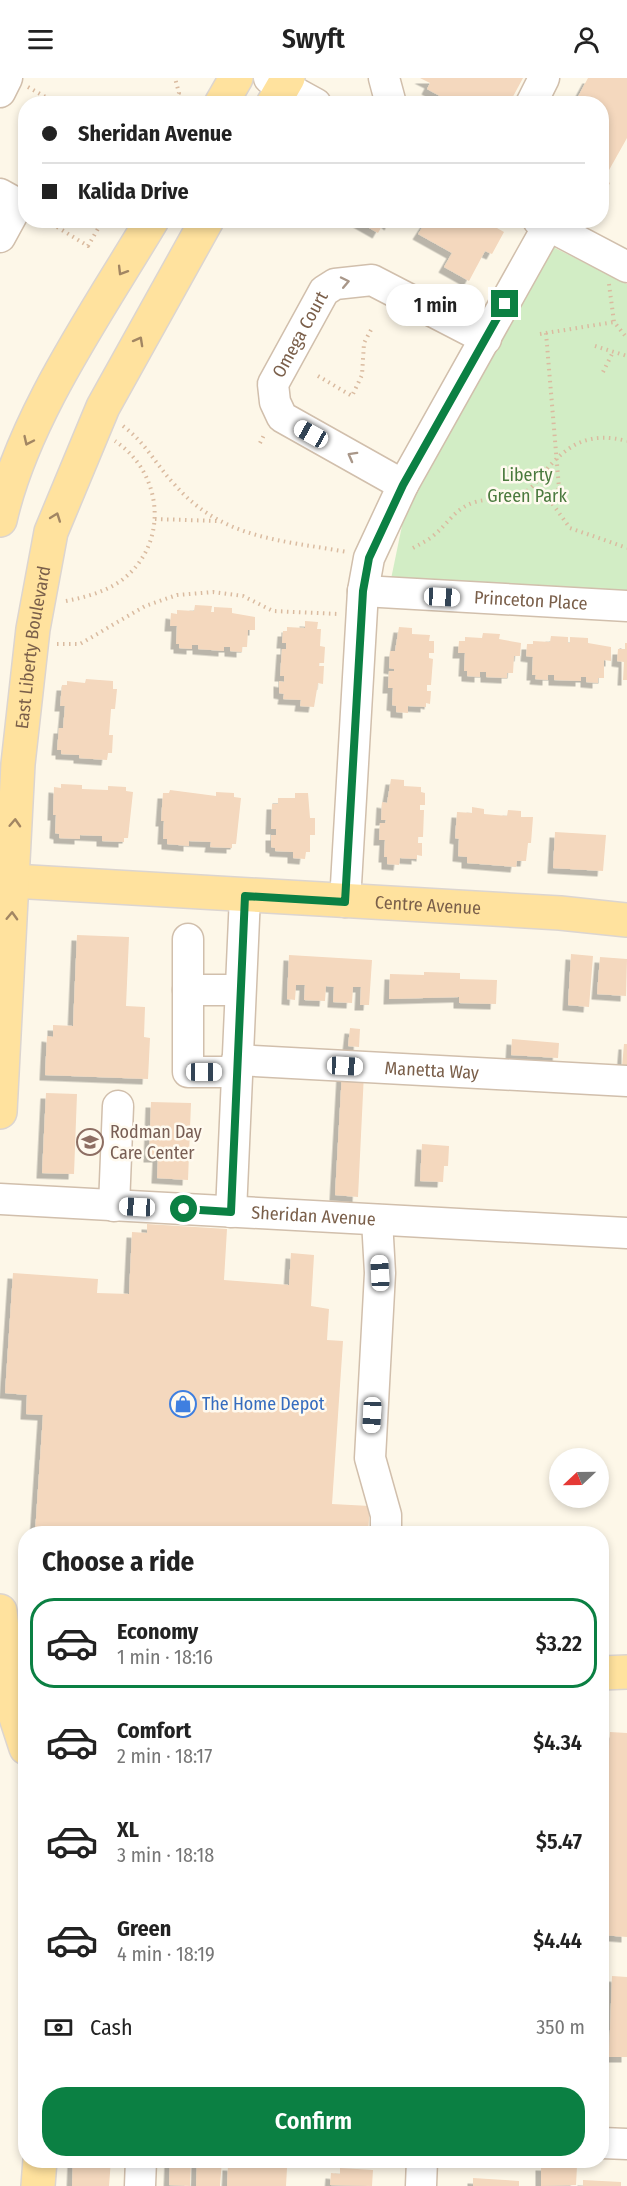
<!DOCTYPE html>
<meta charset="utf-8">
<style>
body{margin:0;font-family:"Fira Sans Condensed",sans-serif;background:#f2f2f2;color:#222;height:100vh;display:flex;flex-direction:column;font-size:22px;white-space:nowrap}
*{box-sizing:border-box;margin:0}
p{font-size:20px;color:#767676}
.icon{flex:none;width:33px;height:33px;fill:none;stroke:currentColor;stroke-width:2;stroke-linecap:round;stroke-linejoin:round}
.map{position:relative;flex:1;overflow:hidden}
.side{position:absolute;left:18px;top:1448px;width:591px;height:642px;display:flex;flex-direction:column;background:#fff;border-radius:24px;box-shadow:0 3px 9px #0003}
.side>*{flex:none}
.hud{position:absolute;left:18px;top:18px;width:591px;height:132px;border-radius:24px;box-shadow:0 3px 9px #0003;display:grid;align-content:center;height:132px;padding:0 24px;background:#fff}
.needle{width:39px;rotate:248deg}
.controls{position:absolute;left:549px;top:1370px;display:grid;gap:12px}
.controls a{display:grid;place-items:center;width:60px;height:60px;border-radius:50%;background:#fff;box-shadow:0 3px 9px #0003;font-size:30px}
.end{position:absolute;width:27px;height:27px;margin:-14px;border:8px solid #0b8043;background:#fff;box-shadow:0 0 0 3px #fff}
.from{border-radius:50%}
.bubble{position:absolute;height:42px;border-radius:21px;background:#fff;box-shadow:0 3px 9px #0003;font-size:20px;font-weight:600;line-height:42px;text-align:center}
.car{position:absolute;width:18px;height:36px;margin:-18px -9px;border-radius:8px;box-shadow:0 0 4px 2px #0007;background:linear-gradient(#fff 24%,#345 0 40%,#fff 0 76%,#345 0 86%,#fff 0)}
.hud b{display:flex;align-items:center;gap:21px;height:57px;font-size:22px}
.hud b+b{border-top:2px solid #e0e0e0}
.hud i{width:15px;height:15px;background:#222}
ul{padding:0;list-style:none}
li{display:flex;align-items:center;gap:18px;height:90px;margin:0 12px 9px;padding:0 12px;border:3px solid transparent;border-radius:24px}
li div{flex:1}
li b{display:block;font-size:22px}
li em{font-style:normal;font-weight:600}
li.active{border-color:#0b8043}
li>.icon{width:54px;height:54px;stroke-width:1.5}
h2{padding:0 24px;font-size:27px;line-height:72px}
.pay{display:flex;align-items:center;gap:15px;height:66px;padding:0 24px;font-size:22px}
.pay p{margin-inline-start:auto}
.button{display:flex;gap:12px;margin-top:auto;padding:12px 24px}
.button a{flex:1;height:69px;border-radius:24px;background:#0b8043;color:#fff;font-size:24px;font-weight:600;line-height:69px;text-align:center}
header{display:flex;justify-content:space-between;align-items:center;height:78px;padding:0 24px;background:#fff;font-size:27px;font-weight:600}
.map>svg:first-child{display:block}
.green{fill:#d2edc5}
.building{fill:#f4d8be;filter:url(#shadow)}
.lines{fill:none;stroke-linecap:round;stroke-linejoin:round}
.minor-casing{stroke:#d1bfac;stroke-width:33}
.major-casing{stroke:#dcd5d0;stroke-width:36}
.path{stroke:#dabba0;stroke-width:4;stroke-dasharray:1.5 4.5;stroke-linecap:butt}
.minor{stroke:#fff;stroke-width:30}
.major{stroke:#ffe29e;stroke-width:33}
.oneway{stroke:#a28663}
.oneway2{stroke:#a99789}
.route{stroke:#0b8043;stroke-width:8}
.labels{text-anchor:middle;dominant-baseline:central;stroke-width:5;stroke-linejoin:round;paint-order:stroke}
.street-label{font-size:18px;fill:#7a5f4a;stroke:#fffaef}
.park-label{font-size:18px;fill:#4b7a3e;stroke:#fffaef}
.education-label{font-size:18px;fill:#785e54;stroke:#fffaef;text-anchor:start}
.shop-label{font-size:18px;fill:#366cbe;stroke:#fffaef;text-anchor:start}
</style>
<header><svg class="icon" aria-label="menu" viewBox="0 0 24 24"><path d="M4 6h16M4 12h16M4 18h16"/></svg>Swyft<svg class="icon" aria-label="person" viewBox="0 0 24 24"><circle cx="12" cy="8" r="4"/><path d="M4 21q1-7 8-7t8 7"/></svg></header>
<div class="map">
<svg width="627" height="2108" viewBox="0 0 627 2108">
<defs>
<filter id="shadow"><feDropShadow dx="-5.5" dy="5.5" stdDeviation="0" flood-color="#0004"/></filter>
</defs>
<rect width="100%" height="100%" fill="#fdf7e8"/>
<path class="green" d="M541,163l86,43v307l-236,-12 13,-63z"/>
<path class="building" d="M420,0h103l-14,26h-61l1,-3 -22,-12 3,-6z
M588,0h39v60l-23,41 6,4 -8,16v-95h-28z
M355,142h37l-2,5 -5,-4 -7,12z
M427,142h56l21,12 -12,22 -7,-3 -16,30 -25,-14 8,-14 -34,-19z
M195,527l17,1 -1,6h3v-5l18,1v5l23,4v13h-7l-1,17h-5v5l-12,-1v-4h-6v4l-26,-2v-4h-6v4l-13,-1v-4h-3l1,-18h-7l1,-13 6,1v-4l17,1z
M305,543l13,1 -1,7h4l-1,17 5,1 -1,16h-5v3h5l-1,18 -5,-1 -4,24 -14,-1 1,-6 -18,-1 1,-5 -5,-1v-12l5,1v-6h-4l2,-27h4v-6h-4l1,-12h4v-4l18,1z
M399,549l13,1v6l18,1 -1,6h5v12h-5v5l4,1 -2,26h-4v6h4l-1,13 -4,-1v4l-18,-1v7l-12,-1v-6l-4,-1 1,-17h-5l1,-17h5v-2l-5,-1 1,-17h5z
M483,555l17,1 -1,5 22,4 -1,13h-6l-1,17h-6v5l-21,-1v-5h-6v5l-13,-1v-5h-3l1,-18h-7l1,-12h6v-4l17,1z
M551,558l17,1v6h2v-6l18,1v5l23,4v14l-7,-1v18h-6v5l-12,-1v-5h-5v4l-27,-1v-5h-6v5l-13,-1 1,-4h-4l1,-18 -7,-1 1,-12h6v-3l17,1z
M625,565h2v37h-4l1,-18 -7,-1 1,-12h7z
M86,601l27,2v8h4l-2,20h-4l-2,26h4l-1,18h-4l-1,7 -28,-2v-3l-18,-1v-4h-4l2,-22h4l2,-22h-5l2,-21h5v-4l18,2z
M391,701l13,1v6l17,1v5l4,1v12h-5v5h4l-1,27h-5v6h4v13l-5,-1v4l-17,-1 -1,7 -12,-1v-7h-3l1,-17h-6l1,-17h5l1,-3h-5l1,-18 5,1z
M61,706l21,1v4l26,1v-4l18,1v4l7,1 -5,46h-4v4l-22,-1v-5l-22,-1v4l-21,-1v-4l-4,-1 1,-18h-3l1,-28 7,1z
M170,712l46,6v-4l18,1v4l7,1 -5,46h-4v4l-22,-1 1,-5 -22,-1v5l-22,-2v-5h-4l1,-18h-3l2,-28h6z
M295,715h13l2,25h5v17h-5v17h-4l-1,7 -12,-1v-6l-18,-1v-3l-4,-1v-12h5v-6h-5l1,-25h6v-6h17z
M472,729l12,2v5l23,2 1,-6 13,1v6h12l-2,26h-3l-2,18h-9l-1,6 -49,-4v-6l-9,-1 1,-17 -4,-1 2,-26 15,1z
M555,754l51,3 -3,36 -50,-3z
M77,857l52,2 -3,69 19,1 -1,30 6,1 -2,41 -103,-4 2,-39 6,1v-12l20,1z
M571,876l22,2 -4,51 -21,-2z
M289,877l83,5 -3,45h-9l1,-18h-8l-1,16 -19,-1 1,-15 -8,-1 -1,15 -21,-1 1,-15h-9l-1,15 -8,-1z
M600,879l27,2 -1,37 -29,-2z
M424,894l36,1v6l37,1 -1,24 -37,-1v-6l-70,2 1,-25 34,1z
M350,950l10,1 -1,18 -11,-1z
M512,961l47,4 -1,15 -47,-3z
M624,966h3v23h-5z
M342,994l22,1 -6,124 -23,-2z
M46,1015l31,1 -3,80 -32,-1z
M151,1024l40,1 -3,77 -31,-2 1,-21h-9z
M422,1066l27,2 -1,20h-4l-1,16 -23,-1z
M147,1146l80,5 -3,51 65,5 2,-32 23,2 -3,51 18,3 -2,31 16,1 -11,163 38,2 -2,27h-333l8,-118 -17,-1 1,-19 -22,-2 8,-120 85,6 -1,14 32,1 3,-62 15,1z
M610,1654l17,1v204l-25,-2v-70z
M612,1898l15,1v80h-18z
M73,2082h38l-2,26h-37z
M170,2082h21l-1,26 -21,-1z
M197,2082h25l-2,26h-24z
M228,2087l59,3 -1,18h-59z
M541,2087l36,1 -1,19 -35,1z
M340,2090l33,2 -1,16 -42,-1 1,-12 9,1z
M473,2100l46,3v5h-46z
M583,2102l38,2v4h-38z"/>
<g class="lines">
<defs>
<g id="minor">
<path d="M269,0l47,26"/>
<path d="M384,0l7,26"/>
<path d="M0,14l7,-14"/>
<path d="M531,26l13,-26"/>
<path d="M0,116l18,10 -18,33"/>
<path d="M538,142l89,47"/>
<path id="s1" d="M403,407l-121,-68 -7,-15 -2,-18 51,-93 11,-7 37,-4 114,59"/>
<path id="s2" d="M363,513l264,15"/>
<path d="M345,824l18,-311 6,-33 34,-73 145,-259"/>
<path d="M188,861v133h49"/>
<path d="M188,912h52"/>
<path id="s3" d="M237,982l390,21"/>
<path id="s4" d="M0,1121l627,34"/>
<path d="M114,1128l4,-100"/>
<path d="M231,1134l14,-316"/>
<path d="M377,1142l3,53 -10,185 16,57v18"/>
<path d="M602,2065l25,1"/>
<path d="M140,2108l1,-26"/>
<path d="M421,2108l1,-26"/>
</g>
<g id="major">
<path d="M221,26l15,-26"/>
<path d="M273,26l15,-26"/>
<path d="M0,442c23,-103 98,-209 152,-300"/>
<path id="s5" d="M0,806l13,-3 547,32 67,7"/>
<path id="s6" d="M0,1034l18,-348 15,-135 18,-97 52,-125 104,-187"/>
<path d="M0,1533l10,88 16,49"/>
<path d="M602,1595l25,-1"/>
<path d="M38,2108l2,-26"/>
</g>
</defs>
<use href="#minor" class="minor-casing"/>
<use href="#major" class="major-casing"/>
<path class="path" d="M28,9l30,17
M172,26l7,-11 -4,-15
M52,146l36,22 15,-26
M609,206l5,38 13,16
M546,255l13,155 -8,14 19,26 57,20
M540,256l74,-12
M595,268l32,10
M603,294l10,-20
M318,298l34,20 10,-21 2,-32 8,-15
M123,348c23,17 33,39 52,59 47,54 106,55 172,67
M260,365l5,-10
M155,441l63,2
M413,470c7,-4 14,-7 20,-12 15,-12 22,-28 42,-34 21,-6 33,3 53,-12 7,-5 13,-14 18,-20 24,-28 45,-38 81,-29
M66,523c20,-4 39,-9 56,-21 48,-37 41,-107 -7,-139
M57,566h23l65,-38 32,-11 36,-3 30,4 30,15 65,3"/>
<use href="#minor" class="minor"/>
<use href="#major" class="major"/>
</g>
<defs><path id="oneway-chevron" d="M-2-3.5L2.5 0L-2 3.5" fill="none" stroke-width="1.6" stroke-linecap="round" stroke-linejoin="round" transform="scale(1.5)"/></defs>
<g class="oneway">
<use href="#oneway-chevron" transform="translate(122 193) rotate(121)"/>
<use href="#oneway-chevron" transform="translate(139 263) rotate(-61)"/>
<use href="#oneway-chevron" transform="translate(28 363) rotate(115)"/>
<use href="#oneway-chevron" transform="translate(56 439) rotate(-70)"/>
<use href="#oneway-chevron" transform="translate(15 745) rotate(-87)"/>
<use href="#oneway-chevron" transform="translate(12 838) rotate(-88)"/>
</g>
<g class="oneway2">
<use href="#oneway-chevron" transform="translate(345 204) rotate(-12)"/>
<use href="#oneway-chevron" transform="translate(352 378) rotate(-151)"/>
</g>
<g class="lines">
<path class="route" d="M184,1131l47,3 14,-316 100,6 18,-311 6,-33 34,-73 102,-181"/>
</g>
<defs>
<symbol id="school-ring" viewBox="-11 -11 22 22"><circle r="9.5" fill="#fffaef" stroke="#8d6e63" stroke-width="1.5"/><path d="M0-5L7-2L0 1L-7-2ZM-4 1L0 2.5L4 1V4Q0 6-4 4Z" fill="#8d6e63"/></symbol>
<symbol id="shop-ring" viewBox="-11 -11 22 22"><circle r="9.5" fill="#fffaef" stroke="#3f7fe0" stroke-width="1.5"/><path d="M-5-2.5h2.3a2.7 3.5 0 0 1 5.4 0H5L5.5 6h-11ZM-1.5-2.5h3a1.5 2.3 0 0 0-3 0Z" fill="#3f7fe0"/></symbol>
</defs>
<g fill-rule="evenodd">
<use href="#school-ring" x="75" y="1049" width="30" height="30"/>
<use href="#shop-ring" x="168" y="1311" width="30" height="30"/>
</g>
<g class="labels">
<g class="street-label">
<text stroke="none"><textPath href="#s1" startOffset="230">Omega Court</textPath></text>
<text stroke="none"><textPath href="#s2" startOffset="168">Princeton Place</textPath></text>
<text stroke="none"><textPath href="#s6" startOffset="466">East Liberty Boulevard</textPath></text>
<text stroke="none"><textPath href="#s5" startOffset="429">Centre Avenue</textPath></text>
<text stroke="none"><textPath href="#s3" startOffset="195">Manetta Way</textPath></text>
<text stroke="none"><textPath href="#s4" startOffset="314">Sheridan Avenue</textPath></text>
</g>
<g class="park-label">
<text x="527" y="397">Liberty<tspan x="527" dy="21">Green Park</tspan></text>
</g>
<g class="education-label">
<text x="110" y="1054">Rodman Day<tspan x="110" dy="21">Care Center</tspan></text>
</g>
<g class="shop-label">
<text x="202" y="1326">The Home Depot</text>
</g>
</g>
</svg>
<div class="controls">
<a><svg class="needle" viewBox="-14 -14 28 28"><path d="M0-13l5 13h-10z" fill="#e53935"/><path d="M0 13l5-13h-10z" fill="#767676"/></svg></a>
</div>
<i class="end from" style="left:184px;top:1131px"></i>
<i class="end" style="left:505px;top:226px"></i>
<div class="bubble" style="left:386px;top:206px;width:99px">1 min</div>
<i class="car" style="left:311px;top:356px;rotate:299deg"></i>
<i class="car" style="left:442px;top:519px;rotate:93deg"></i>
<i class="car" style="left:345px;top:988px;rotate:93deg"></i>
<i class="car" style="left:204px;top:994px;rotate:90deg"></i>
<i class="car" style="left:137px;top:1129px;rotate:273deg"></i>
<i class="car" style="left:380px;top:1195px;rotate:357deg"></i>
<i class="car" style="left:372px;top:1337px;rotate:183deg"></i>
<div class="hud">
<b><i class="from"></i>Sheridan Avenue</b>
<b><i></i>Kalida Drive</b>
</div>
<section class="side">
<h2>Choose a ride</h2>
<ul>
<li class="active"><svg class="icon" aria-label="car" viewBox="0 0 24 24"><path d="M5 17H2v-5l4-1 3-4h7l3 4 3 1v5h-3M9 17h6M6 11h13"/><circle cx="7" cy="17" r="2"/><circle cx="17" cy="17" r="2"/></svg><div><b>Economy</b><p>1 min · 18:16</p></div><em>$3.22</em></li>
<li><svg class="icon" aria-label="car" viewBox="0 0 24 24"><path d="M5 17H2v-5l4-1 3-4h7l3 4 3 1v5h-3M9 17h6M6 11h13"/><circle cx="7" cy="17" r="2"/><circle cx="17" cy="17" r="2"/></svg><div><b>Comfort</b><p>2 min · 18:17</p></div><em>$4.34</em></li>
<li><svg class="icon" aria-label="car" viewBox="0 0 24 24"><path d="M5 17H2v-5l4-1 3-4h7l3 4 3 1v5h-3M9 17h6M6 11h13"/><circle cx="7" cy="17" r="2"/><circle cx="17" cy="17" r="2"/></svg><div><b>XL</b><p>3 min · 18:18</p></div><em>$5.47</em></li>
<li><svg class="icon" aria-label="car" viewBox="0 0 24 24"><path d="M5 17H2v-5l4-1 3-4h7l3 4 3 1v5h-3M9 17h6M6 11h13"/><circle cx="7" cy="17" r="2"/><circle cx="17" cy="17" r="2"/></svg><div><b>Green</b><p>4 min · 18:19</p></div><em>$4.44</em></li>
</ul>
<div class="pay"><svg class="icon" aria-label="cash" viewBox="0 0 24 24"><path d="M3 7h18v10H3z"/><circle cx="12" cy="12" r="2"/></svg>Cash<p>350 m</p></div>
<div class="button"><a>Confirm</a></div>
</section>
</div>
